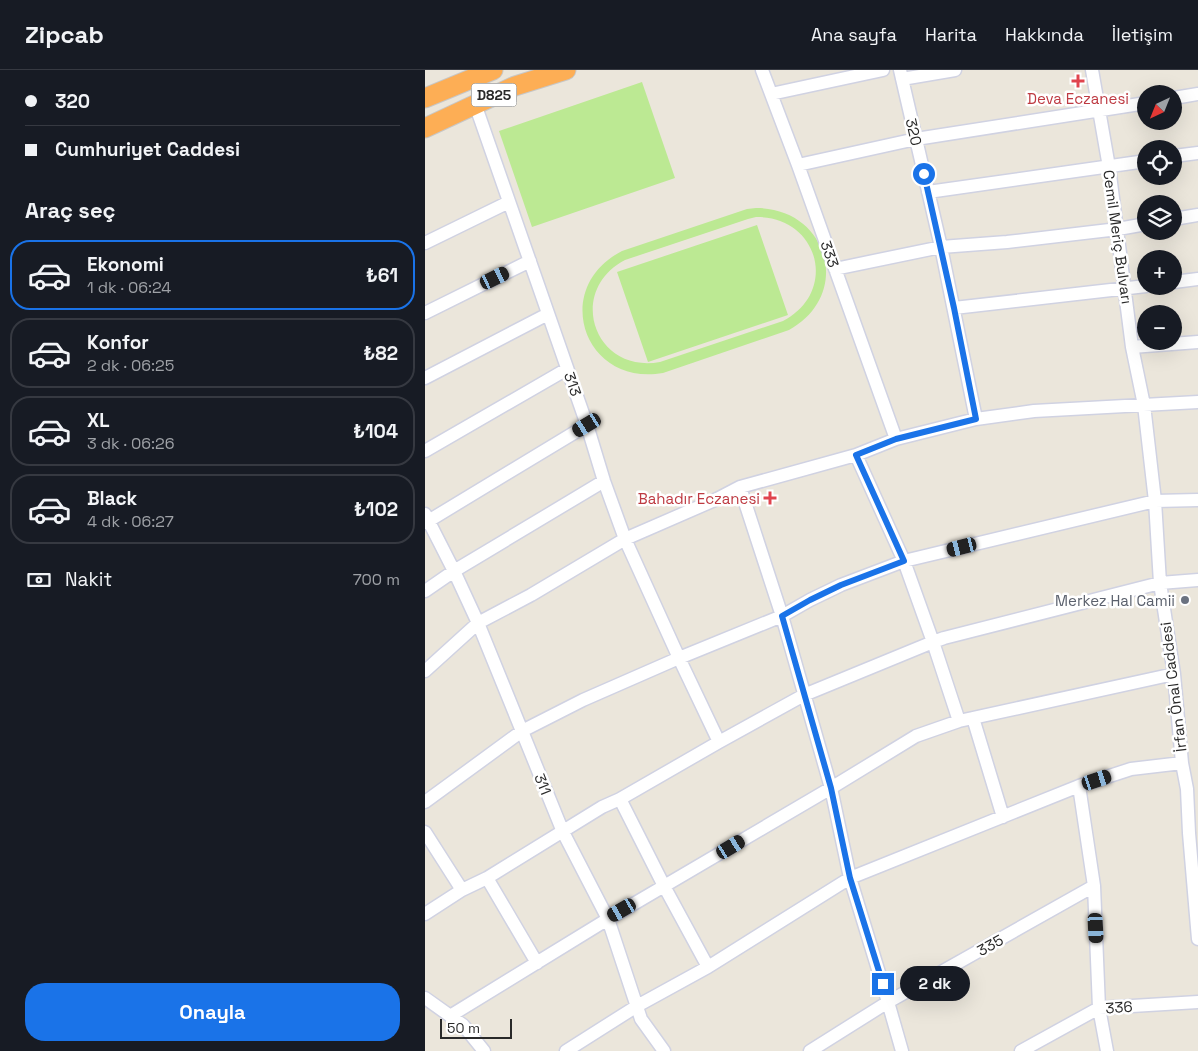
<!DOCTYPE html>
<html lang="tr">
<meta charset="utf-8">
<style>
body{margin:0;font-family:"Space Grotesk",sans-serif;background:#242831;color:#f1f3f6;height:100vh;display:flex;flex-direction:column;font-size:19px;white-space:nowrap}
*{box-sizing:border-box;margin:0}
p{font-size:16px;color:#9ea1a6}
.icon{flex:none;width:28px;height:28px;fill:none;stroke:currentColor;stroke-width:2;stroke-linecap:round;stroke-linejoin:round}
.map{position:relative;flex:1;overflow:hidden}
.sheet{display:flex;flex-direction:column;background:#171b24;width:425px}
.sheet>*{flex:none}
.banner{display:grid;align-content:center;height:110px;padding:0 25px;background:#171b24}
.needle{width:32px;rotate:223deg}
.fabs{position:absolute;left:712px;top:15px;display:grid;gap:10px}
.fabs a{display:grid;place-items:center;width:45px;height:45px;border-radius:50%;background:#171b24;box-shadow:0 5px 20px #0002;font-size:25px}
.scale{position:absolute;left:15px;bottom:12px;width:72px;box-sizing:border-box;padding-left:5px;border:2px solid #292929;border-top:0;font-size:14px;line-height:18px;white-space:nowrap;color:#292929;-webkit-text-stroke:4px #fff;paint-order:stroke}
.end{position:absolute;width:22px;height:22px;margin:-11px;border:6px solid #1a73e8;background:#fff;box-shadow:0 0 0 2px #fff}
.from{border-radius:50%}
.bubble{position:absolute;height:35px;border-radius:18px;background:#171b24;box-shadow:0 5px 20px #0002;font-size:16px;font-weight:700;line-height:35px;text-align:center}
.car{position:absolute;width:15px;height:30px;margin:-15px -8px;border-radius:6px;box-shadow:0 0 4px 1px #0007;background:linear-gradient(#222 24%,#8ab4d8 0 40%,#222 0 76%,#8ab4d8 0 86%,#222 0)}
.banner b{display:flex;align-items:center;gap:18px;height:48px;font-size:19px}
.banner b+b{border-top:1px solid #363941}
.banner i{width:12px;height:12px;background:#f1f3f6}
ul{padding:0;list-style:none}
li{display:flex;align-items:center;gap:15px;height:70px;margin:0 10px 8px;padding:0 15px;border:2px solid #363941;border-radius:20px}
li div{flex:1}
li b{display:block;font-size:19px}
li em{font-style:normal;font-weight:700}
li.active{border-color:#1a73e8}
li>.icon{width:45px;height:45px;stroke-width:1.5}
h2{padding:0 25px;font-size:22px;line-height:60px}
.pay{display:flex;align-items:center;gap:12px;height:55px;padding:0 25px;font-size:19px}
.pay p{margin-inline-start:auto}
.action{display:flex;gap:10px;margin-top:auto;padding:10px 25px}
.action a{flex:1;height:58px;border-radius:20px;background:#1a73e8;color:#fff;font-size:20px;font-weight:700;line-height:58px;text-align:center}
header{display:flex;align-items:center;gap:30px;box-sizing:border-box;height:70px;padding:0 25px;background:#171b24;border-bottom:1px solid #363941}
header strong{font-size:24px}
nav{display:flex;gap:28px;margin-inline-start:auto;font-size:18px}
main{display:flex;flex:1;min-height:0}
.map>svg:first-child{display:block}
.pitch{fill:#bce993;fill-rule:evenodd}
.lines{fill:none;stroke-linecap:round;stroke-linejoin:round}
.minor-casing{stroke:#d0d2e2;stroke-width:15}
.highway-casing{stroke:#c7c7c7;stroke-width:21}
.minor{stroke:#fff;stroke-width:12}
.highway{stroke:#fdae55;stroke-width:19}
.route{stroke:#1a73e8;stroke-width:6}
.health-dot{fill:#e0444e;stroke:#fff;stroke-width:2}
.worship-dot{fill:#6b7280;stroke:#fff;stroke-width:2}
.labels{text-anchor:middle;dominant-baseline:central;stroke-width:5;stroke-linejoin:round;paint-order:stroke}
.shield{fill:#fff;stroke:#696969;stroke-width:1}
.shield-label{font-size:14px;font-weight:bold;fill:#292929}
.health-label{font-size:15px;fill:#be3a42;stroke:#fff}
.street-label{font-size:15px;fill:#292929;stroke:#fff}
.worship-label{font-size:15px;fill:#5b616d;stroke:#fff;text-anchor:end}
</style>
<header>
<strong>Zipcab</strong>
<nav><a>Ana sayfa</a><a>Harita</a><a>Hakkında</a><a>İletişim</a></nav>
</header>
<main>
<section class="sheet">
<div class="banner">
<b><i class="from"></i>320</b>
<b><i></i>Cumhuriyet Caddesi</b>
</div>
<h2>Araç seç</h2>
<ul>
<li class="active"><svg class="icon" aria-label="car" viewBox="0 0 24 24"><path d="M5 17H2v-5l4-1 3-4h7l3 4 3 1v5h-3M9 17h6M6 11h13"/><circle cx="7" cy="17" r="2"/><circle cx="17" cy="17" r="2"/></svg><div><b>Ekonomi</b><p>1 dk · 06:24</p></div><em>₺61</em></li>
<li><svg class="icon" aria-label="car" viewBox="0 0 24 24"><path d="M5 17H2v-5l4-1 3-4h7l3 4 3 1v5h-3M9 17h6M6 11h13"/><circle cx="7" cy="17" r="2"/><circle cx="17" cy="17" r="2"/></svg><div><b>Konfor</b><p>2 dk · 06:25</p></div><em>₺82</em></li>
<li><svg class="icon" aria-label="car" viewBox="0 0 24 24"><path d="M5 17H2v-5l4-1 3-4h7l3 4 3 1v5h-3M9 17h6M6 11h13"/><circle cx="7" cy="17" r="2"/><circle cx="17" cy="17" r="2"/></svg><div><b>XL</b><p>3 dk · 06:26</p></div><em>₺104</em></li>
<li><svg class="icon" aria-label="car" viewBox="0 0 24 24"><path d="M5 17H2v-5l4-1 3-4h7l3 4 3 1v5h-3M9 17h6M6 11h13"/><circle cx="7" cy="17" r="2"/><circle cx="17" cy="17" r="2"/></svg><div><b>Black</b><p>4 dk · 06:27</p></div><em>₺102</em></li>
</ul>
<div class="pay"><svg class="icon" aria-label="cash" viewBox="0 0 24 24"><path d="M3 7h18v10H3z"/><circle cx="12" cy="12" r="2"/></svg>Nakit<p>700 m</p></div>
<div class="action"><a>Onayla</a></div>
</section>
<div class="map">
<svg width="773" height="981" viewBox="0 0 773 981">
<rect width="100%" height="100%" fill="#ebe6db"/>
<path class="pitch" d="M217,12l33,96 -143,49 -33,-96z
M331,138c73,0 97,87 33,122l-126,43c-79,14 -113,-85 -41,-122l125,-42zM331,147c63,-1 83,75 27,104l-123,41c-66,12 -94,-71 -35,-102l123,-41z
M332,155l31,90 -140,47 -31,-90z"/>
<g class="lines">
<defs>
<path id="minor" d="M337,0l36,95 98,274
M475,0l41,177 35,172
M667,0l17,97 23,180 12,58 11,96 5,82 14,91 8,89 5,26 2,44 9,106
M477,9l53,-9
M346,24l112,-24
M749,28l24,-4
M50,34l112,321 17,56 21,58 54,119 40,84
M749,86l24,-3
M373,95l118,-26 230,-36
M503,122l218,-31
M749,149l24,-4
M0,173l84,-41
M410,199l106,-22 66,-5 111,-13 28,-5
M749,212l24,-3
M529,238l192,-22
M0,243l105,-52
M707,277l66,-5
M0,308l123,-64
M0,381l142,-82
M431,385l48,106 29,81 26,79
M315,417l42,129 49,172 19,90 38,124 14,49
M0,444l29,57 24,52 85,209 45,87 33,100 23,32
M0,453l162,-98
M0,521l29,-20 150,-90
M0,601l53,-48 53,-28 94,-56 92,-40 23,-12 116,-32 40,-16 80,-20 58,-8 164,-9
M548,648l30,99
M654,716l15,100 5,122 8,43
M195,729l44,87 44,81
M0,732l97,-71 61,-31 96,-42 103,-42 28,-16 31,-15 63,-24 251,-60 43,-1
M0,762l37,58
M62,808l50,85
M0,844l37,-24 25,-12 115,-71 18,-8 99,-57 85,-47 129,-53 11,-4 216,-55 38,-3
M0,928l38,27 21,26
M25,946l158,-97 223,-131 85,-52 43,-15 215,-47
M141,981l71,-45 71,-39 142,-89 229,-92 52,-17 51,-6
M385,981l78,-49 206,-116
M596,981l78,-43 99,-6"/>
<path id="highway" d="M0,28l68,-28
M0,58l90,-42 51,-16"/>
</defs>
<use href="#minor" class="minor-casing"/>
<use href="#highway" class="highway-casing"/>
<use href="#minor" class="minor"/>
<use href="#highway" class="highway"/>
</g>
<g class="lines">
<path class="route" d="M458,914l-33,-106 -19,-90 -49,-172 28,-16 31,-15 63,-24 -48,-106 40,-16 80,-20 -22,-111 -30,-134"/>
</g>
<g class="health-dot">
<path d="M650.5 3.5h5v5h5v5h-5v5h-5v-5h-5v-5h5z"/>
<path d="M342.5 420.5h5v5h5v5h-5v5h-5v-5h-5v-5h5z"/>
</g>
<circle class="worship-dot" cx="760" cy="530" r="5"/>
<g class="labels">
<rect class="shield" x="46.5" y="13.5" width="45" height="23" rx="4"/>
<g class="shield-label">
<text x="69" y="25">D825</text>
</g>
<g class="health-label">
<text x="653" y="28">Deva Eczanesi</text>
<text x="335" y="428" text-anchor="end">Bahadır Eczanesi</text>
</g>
<g class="street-label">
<text transform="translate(489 62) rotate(77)">320</text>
<text transform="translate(693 167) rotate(82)">Cemil Meriç Bulvarı</text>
<text transform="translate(405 184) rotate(71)">333</text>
<text transform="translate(148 314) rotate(71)">313</text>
<text transform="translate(748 617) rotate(-97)">İrfan Önal Caddesi</text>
<text transform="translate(118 714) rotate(68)">311</text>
<text transform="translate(565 875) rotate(-29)">335</text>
<text transform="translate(694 937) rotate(-4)">336</text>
</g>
<g class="worship-label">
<text x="750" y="530">Merkez Hal Camii</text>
</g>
</g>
</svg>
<div class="fabs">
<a><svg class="needle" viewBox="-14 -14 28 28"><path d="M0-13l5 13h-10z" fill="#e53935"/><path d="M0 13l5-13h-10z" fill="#9ea1a6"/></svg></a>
<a><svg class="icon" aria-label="locate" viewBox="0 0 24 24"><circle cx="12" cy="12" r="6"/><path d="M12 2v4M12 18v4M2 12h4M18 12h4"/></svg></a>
<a><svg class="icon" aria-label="layers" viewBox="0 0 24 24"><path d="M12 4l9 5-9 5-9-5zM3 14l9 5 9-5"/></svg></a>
<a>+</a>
<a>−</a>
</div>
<div class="scale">50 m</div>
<i class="end from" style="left:499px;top:104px"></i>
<i class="end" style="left:458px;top:914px"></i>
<div class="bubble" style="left:475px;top:896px;width:70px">2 dk</div>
<i class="car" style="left:70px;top:208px;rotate:64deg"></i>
<i class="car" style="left:162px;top:355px;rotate:239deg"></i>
<i class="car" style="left:537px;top:477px;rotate:256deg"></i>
<i class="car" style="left:672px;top:710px;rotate:72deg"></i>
<i class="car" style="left:306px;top:777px;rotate:59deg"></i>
<i class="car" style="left:197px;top:840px;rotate:240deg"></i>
<i class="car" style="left:671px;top:858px;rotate:177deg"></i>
</div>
</main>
